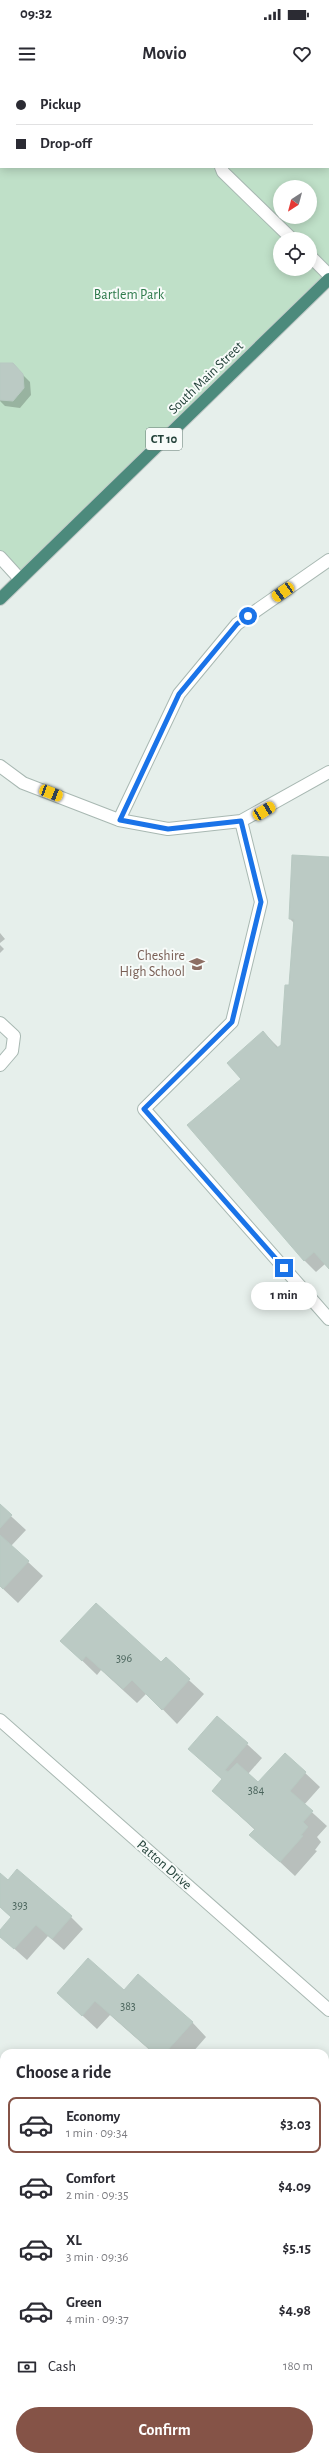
<!DOCTYPE html>
<meta charset="utf-8">
<style>
body{margin:0;font-family:"Alegreya Sans",sans-serif;background:#f7f7f7;color:#2b2b33;height:100vh;display:flex;flex-direction:column;font-size:15px;white-space:nowrap}
*{box-sizing:border-box;margin:0}
p{font-size:13px;color:#7c7c81}
.icon{flex:none;width:22px;height:22px;fill:none;stroke:currentColor;stroke-width:2;stroke-linecap:round;stroke-linejoin:round}
.map{position:relative;flex:1;overflow:hidden}
.drawer{position:absolute;left:0px;top:1969px;width:329px;height:412px;display:flex;flex-direction:column;background:#fff;border-radius:12px 12px 0 0;box-shadow:0 2px 10px #0003}
.drawer>*{flex:none}
.hud{position:absolute;left:0px;top:0px;width:329px;height:88px;box-shadow:0 2px 10px #0003;display:grid;align-content:center;height:88px;padding:0 16px;background:#fff}
.needle{width:26px;rotate:216deg}
.tools{position:absolute;left:273px;top:100px;display:grid;gap:8px}
.tools a{display:grid;place-items:center;width:44px;height:44px;border-radius:50%;background:#fff;box-shadow:0 2px 10px #0003;font-size:20px}
.end{position:absolute;width:18px;height:18px;margin:-9px;border:5px solid #1a73e8;background:#fff;box-shadow:0 0 0 2px #fff}
.from{border-radius:50%}
.bubble{position:absolute;height:28px;border-radius:14px;background:#fff;box-shadow:0 2px 10px #0003;font-size:13px;font-weight:700;line-height:28px;text-align:center}
.car{position:absolute;width:12px;height:24px;margin:-12px -6px;border-radius:5px;box-shadow:0 0 3px 1px #0007;background:linear-gradient(#f5c518 24%,#345 0 40%,#f5c518 0 76%,#345 0 86%,#f5c518 0)}
.hud b{display:flex;align-items:center;gap:14px;height:38px;font-size:15px}
.hud b+b{border-top:1px solid #e1e1e2}
.hud i{width:10px;height:10px;background:#2b2b33}
ul{padding:0;list-style:none}
li{display:flex;align-items:center;gap:12px;height:56px;margin:0 8px 6px;padding:0 8px;border:2px solid transparent;border-radius:8px}
li div{flex:1}
li b{display:block;font-size:15px}
li em{font-style:normal;font-weight:700}
li.selected{border-color:#855347}
li>.icon{width:36px;height:36px;stroke-width:1.5}
h2{padding:0 16px;font-size:18px;line-height:48px}
.pay{display:flex;align-items:center;gap:10px;height:44px;padding:0 16px;font-size:15px}
.pay p{margin-inline-start:auto}
.action{display:flex;gap:8px;margin-top:auto;padding:8px 16px}
.action a{flex:1;height:46px;border-radius:24px;background:#855347;color:#fff;font-size:16px;font-weight:700;line-height:46px;text-align:center}
.status{display:flex;justify-content:space-between;align-items:center;height:28px;padding:0 20px;background:#fff;direction:ltr}
.status svg{height:11px;fill:currentColor}
header{display:flex;justify-content:space-between;align-items:center;height:52px;padding:0 16px;background:#fff;font-size:18px;font-weight:700}
.map>svg:first-child{display:block}
.green{fill:#bfe0c8;fill-rule:evenodd}
.shadow{fill:#0003}
.building{fill:#bbcac4;stroke:#b8c9c2}
.lines{fill:none;stroke-linecap:round;stroke-linejoin:round}
.service-casing{stroke:#a8b8b2;stroke-width:14}
.minor-casing{stroke:#a8b8b2;stroke-width:14}
.trunk-casing{stroke:#c2cac8;stroke-width:14}
.service{stroke:#fff;stroke-width:12}
.minor{stroke:#fff;stroke-width:12}
.trunk{stroke:#4c8a7c;stroke-width:12}
.route{stroke:#1a73e8;stroke-width:5}
.labels{text-anchor:middle;dominant-baseline:central;stroke-width:4;stroke-linejoin:round;paint-order:stroke}
.number-label{font-size:12px;fill:#4a645c}
.shield{fill:#f7fbf9;stroke:#637a73;stroke-width:1}
.shield-label{font-size:13px;font-weight:bold;fill:#24423a}
.park-label{font-size:14px;fill:#2d7a4b;stroke:#f7fbf9}
.street-label{font-size:14px;fill:#24423a;stroke:#f7fbf9}
.education-label{font-size:14px;fill:#785e54;stroke:#f7fbf9;text-anchor:end}
</style>
<div class="status"><b>09:32</b><svg viewBox="0 0 49 12"><path d="M0 12V9h3v3zM5 12V6h3v6zM10 12V3h3v9zM15 12V0h3v12zM26 1h20v11H26zM47 4h2v5h-2z"/></svg></div>
<header><svg class="icon" aria-label="menu" viewBox="0 0 24 24"><path d="M4 6h16M4 12h16M4 18h16"/></svg>Movio<svg class="icon" aria-label="heart" viewBox="0 0 24 24"><path d="M12 20l-8-8c-3-5 5-10 8-4 3-6 11-1 8 4z"/></svg></header>
<div class="map">
<svg width="329" height="2381" viewBox="0 0 329 2381">
<rect width="100%" height="100%" fill="#e6efeb"/>
<path class="green" d="M0,0h329v199l-309,300 -20,-27zM1,1h327v86h-327zM280,107h30v30h-30zM280,159h30v30h-30z"/>
<path class="shadow" d="M0,284h12l18,18 1,13 -11,13 -15,-2 -5,-5z
M329,778v410l-4,-4 -9,8 -12,-12 -62,-181 21,-47 16,16 3,-3 8,-59 5,-62 -5,-5z
M0,853l5,6 -5,4z
M0,865l4,4 -4,4z
M0,1426l26,24 -15,16 32,30 -25,27 -18,-17z
M62,1561l99,23 5,-5 38,35 -27,30 -30,-31 -10,10 -36,-33 -4,5z
M218,1637l44,41 -14,16 11,9 26,-29 35,33 -16,18 23,21 -10,11 4,5 -6,8 2,1 -22,25 -44,-41 4,-5 -42,-39 10,-11 -33,-31z
M0,1795l8,7 63,35 12,12 -19,21 -16,-14 -21,24 -27,-24v-5l12,-13 -12,-11z
M124,1911l68,31 14,15 -14,16h-39l-43,-38 -13,14 -39,-36z
M0,2253l4,4v15l-4,5z
M0,2286l4,4v4l-4,4z
M54,2377h74l4,4h-73z"/>
<path class="building" d="M0,283h13l10,11 1,14 -11,13 -13,-1z
M292,775l37,2v412l-15,-17 -10,9 -117,-136 54,-46 -14,-16 36,-32 14,17 4,-3 4,-60h4l5,-66h-5z
M0,1424l12,11 -12,13z
M0,1455l29,26 -26,28 -3,-3z
M96,1523l65,59 5,-5 24,22 -28,31 -30,-30 -9,9 -37,-33 -4,5 -22,-20z
M217,1636l31,27 -23,27 3,2 9,-9 21,19 27,-29 21,19 -16,19 23,20 -10,11 5,5 -7,8 2,1 -23,26 -31,-27 6,-6 -43,-38 10,-12 -34,-30z
M17,1789l55,47 -20,23 -16,-14 -22,24 -14,-12v-7l11,-13 -11,-10v-34l8,7z
M88,1878l36,32 14,-16 55,48 -28,31h-11l-59,-52 -13,15 -25,-23z
M329,2102v36l-4,-8v-23z
M55,2377h71l-4,4h-63z"/>
<g class="lines">
<defs>
<path id="service" d="M202,1v-1
M221,87l2,5 69,67
M310,176l19,19
M0,477l20,22
M0,686l23,17 96,37 49,9 73,-8 88,-49
M119,740l60,-126 58,-70 92,-64
M241,741l20,81 -29,120 -88,87 185,210
M0,943l14,13 -2,15 -12,14"/>
<path id="minor" d="M0,1640l329,290"/>
<path id="trunk" d="M0,519l329,-320"/>
</defs>
<use href="#service" class="service-casing"/>
<use href="#minor" class="minor-casing"/>
<use href="#trunk" class="trunk-casing"/>
<use href="#service" class="service"/>
<use href="#minor" class="minor"/>
<use href="#trunk" class="trunk"/>
</g>
<g class="lines">
<path class="route" d="M248,536l-11,8 -58,70 -59,126 48,9 73,-8 20,81 -29,120 -88,87 140,159"/>
</g>
<defs>
<symbol id="school-bare" viewBox="-9 -9 18 18"><path d="M0-5L7-2L0 1L-7-2ZM-4 1L0 2.5L4 1V4Q0 6-4 4Z" fill="#8d6e63" stroke="#f7fbf9" stroke-width="2.5" paint-order="stroke"/></symbol>
</defs>
<g fill-rule="evenodd">
<use href="#school-bare" x="186" y="873" width="22" height="22"/>
</g>
<g class="labels">
<g class="number-label">
<text x="124" y="1578">396</text>
<text x="256" y="1710">384</text>
<text x="20" y="1825">393</text>
<text x="128" y="1926">383</text>
</g>
<rect class="shield" x="146" y="348" width="36" height="22" rx="3"/>
<g class="shield-label">
<text x="164" y="359">CT 10</text>
</g>
<g class="park-label">
<text x="129" y="215">Bartlem Park</text>
</g>
<g class="street-label">
<text transform="translate(206 298) rotate(-44)">South Main Street</text>
<text transform="translate(164 1785) rotate(41)">Patton Drive</text>
</g>
<g class="education-label">
<text x="185" y="876">Cheshire<tspan x="185" dy="16">High School</tspan></text>
</g>
</g>
</svg>
<div class="tools">
<a><svg class="needle" viewBox="-14 -14 28 28"><path d="M0-13l5 13h-10z" fill="#e53935"/><path d="M0 13l5-13h-10z" fill="#7c7c81"/></svg></a>
<a><svg class="icon" aria-label="locate" viewBox="0 0 24 24"><circle cx="12" cy="12" r="6"/><path d="M12 2v4M12 18v4M2 12h4M18 12h4"/></svg></a>
</div>
<i class="end from" style="left:248px;top:536px"></i>
<i class="end" style="left:284px;top:1188px"></i>
<div class="bubble" style="left:251px;top:1202px;width:66px">1 min</div>
<i class="car" style="left:283px;top:512px;rotate:235deg"></i>
<i class="car" style="left:51px;top:713px;rotate:111deg"></i>
<i class="car" style="left:264px;top:731px;rotate:59deg"></i>
<div class="hud">
<b><i class="from"></i>Pickup</b>
<b><i></i>Drop-off</b>
</div>
<section class="drawer">
<h2>Choose a ride</h2>
<ul>
<li class="selected"><svg class="icon" aria-label="car" viewBox="0 0 24 24"><path d="M5 17H2v-5l4-1 3-4h7l3 4 3 1v5h-3M9 17h6M6 11h13"/><circle cx="7" cy="17" r="2"/><circle cx="17" cy="17" r="2"/></svg><div><b>Economy</b><p>1 min · 09:34</p></div><em>$3.03</em></li>
<li><svg class="icon" aria-label="car" viewBox="0 0 24 24"><path d="M5 17H2v-5l4-1 3-4h7l3 4 3 1v5h-3M9 17h6M6 11h13"/><circle cx="7" cy="17" r="2"/><circle cx="17" cy="17" r="2"/></svg><div><b>Comfort</b><p>2 min · 09:35</p></div><em>$4.09</em></li>
<li><svg class="icon" aria-label="car" viewBox="0 0 24 24"><path d="M5 17H2v-5l4-1 3-4h7l3 4 3 1v5h-3M9 17h6M6 11h13"/><circle cx="7" cy="17" r="2"/><circle cx="17" cy="17" r="2"/></svg><div><b>XL</b><p>3 min · 09:36</p></div><em>$5.15</em></li>
<li><svg class="icon" aria-label="car" viewBox="0 0 24 24"><path d="M5 17H2v-5l4-1 3-4h7l3 4 3 1v5h-3M9 17h6M6 11h13"/><circle cx="7" cy="17" r="2"/><circle cx="17" cy="17" r="2"/></svg><div><b>Green</b><p>4 min · 09:37</p></div><em>$4.98</em></li>
</ul>
<div class="pay"><svg class="icon" aria-label="cash" viewBox="0 0 24 24"><path d="M3 7h18v10H3z"/><circle cx="12" cy="12" r="2"/></svg>Cash<p>180 m</p></div>
<div class="action"><a>Confirm</a></div>
</section>
</div>
